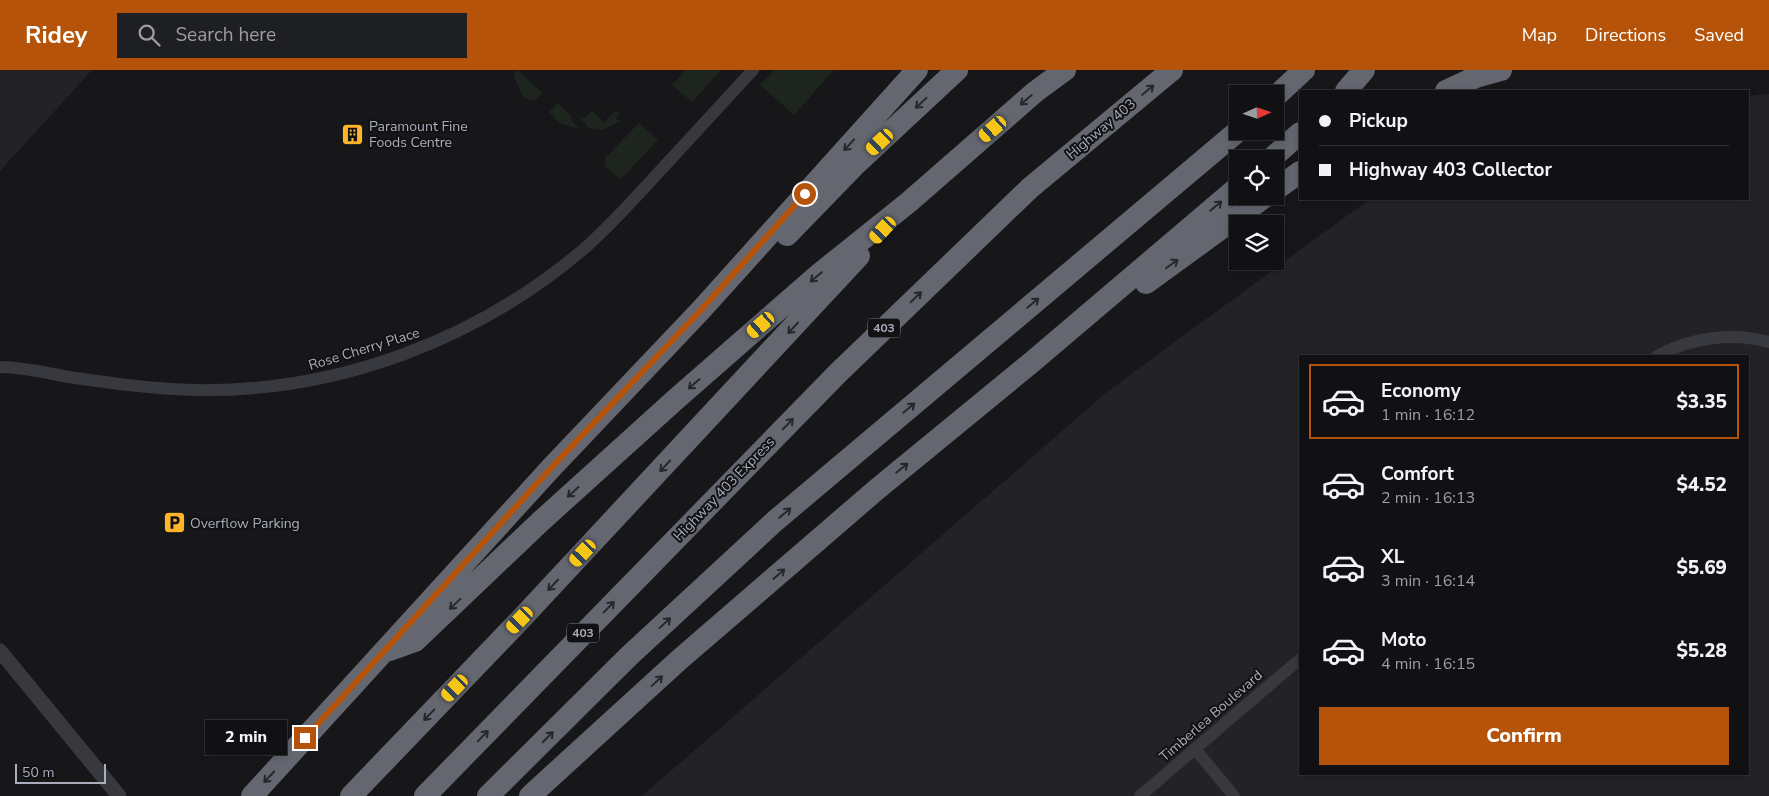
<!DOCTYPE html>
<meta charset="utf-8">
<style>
body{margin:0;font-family:"Nunito Sans",sans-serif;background:#1e1f22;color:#f1f3f6;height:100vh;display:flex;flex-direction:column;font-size:19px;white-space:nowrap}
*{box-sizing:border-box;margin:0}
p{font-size:16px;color:#9c9da0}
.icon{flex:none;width:28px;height:28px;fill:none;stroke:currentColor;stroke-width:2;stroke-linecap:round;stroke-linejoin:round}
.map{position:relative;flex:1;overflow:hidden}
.drawer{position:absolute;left:1299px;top:285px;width:450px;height:420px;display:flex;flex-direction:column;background:#111114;border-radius:0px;box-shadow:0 2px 8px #0003,0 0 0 1px #303134}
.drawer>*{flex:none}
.hud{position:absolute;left:1299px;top:20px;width:450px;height:110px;border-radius:0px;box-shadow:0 2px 8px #0003,0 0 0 1px #303134;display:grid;align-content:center;height:110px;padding:0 20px;background:#111114}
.needle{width:32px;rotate:87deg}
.controls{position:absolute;left:1229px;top:15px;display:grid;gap:10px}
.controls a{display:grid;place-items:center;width:55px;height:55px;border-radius:0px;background:#111114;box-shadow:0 2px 8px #0003,0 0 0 1px #303134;font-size:25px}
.scale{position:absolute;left:15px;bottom:12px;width:91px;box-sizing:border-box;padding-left:5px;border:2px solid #a9aeba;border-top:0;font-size:14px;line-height:18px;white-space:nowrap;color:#a9aeba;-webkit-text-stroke:4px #121215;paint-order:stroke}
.end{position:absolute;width:22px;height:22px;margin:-11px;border:6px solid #b45309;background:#fff;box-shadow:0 0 0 2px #fff}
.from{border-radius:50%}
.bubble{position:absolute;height:35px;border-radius:0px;background:#111114;box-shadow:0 2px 8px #0003,0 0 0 1px #303134;font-size:16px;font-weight:800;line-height:35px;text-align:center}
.car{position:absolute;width:15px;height:30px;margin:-15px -8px;border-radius:6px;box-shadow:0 0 4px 1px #0007;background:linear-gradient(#f5c518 24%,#345 0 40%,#f5c518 0 76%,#345 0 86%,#f5c518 0)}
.hud b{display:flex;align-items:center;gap:18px;height:48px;font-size:19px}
.hud b+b{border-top:1px solid #303134}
.hud i{width:12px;height:12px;background:#f1f3f6}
ul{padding:9px 0 0;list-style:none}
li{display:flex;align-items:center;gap:15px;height:75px;margin:0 10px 8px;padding:0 10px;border:2px solid transparent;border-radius:0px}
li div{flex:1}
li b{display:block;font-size:19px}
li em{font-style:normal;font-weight:800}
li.selected{border-color:#b45309}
li>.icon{width:45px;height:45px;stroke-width:1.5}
.action{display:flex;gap:10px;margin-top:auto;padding:10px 20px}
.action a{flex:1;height:58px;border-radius:0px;background:#b45309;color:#fff;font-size:20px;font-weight:800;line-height:58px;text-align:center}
header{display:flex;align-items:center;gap:30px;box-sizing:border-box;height:70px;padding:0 25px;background:#b45309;color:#fff}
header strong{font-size:24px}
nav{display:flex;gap:28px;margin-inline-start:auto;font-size:18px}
.search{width:350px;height:45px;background:#1e1f22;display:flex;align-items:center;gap:12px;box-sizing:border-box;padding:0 18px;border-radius:0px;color:#9c9da0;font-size:19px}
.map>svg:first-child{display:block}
.built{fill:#232327;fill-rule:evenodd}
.green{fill:#1d251e}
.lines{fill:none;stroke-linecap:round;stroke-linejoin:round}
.minor{stroke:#38393f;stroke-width:12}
.tertiary{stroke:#38393f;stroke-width:15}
.motorway{stroke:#646770;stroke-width:22}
.oneway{stroke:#26272c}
.route{stroke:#b45309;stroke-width:6}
.labels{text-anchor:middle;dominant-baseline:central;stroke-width:4;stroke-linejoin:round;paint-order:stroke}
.shield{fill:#121215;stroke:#7c7f88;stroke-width:1}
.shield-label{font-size:12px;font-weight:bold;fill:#a9aeba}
.poi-label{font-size:14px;fill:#a9aeba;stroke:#121215;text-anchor:start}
.street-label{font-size:14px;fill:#a9aeba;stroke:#121215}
</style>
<header>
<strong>Ridey</strong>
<div class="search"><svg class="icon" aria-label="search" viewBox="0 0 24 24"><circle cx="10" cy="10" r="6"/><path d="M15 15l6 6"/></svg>Search here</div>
<nav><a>Map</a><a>Directions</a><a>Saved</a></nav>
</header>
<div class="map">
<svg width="1769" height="726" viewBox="0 0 1769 726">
<rect width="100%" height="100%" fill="#17171a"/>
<path class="built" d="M0,0h92l-92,101z
M1769,24v702h-1127l466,-405 259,-190 6,-2h375v-103zM1300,286h448v418h-448z"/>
<path class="green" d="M518,0l24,23 -7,7h-7l-6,-5 -9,-21z
M686,0h35l-29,32 -20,-17z
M775,0h59l-40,45 -34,-30z
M558,33l15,15 -2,2 9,9 -19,-5 -12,-12z
M616,40l4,3 -4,5 5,3 -19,9 -13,-2 -12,-13 6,4 9,-8 12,11z
M639,53l19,17 -37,39 -16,-13v-8z"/>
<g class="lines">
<path class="minor" d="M1657,286c35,-18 73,-24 112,-14
M0,297c23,0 46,6 69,10 41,6 83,12 125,13 143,3 284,-50 392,-143 26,-23 49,-49 73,-75 31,-34 63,-68 94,-102
M1195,679l39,47
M1140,726l160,-137"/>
<path class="tertiary" d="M0,581l119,145"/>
<path class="motorway" d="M1346,21l18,-21
M1446,21l30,-14 25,-7
M1275,27l29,-27
M1271,89l29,-26
M1275,120l25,-18
M787,165l67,-69 103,-96
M1146,213l120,-87
M390,580l25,-9 125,-119 135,-122 143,-125 91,-73 126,-110 30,-22
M252,726l300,-329 149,-157 216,-240
M351,726l169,-176 339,-364
M425,726l413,-423 192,-185 142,-118
M488,726l141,-140 146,-135 463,-390
M530,726l149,-136 197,-170 156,-128 206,-175"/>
</g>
<defs><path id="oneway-shaft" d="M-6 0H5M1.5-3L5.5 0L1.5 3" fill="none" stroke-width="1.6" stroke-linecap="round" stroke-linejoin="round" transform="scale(1.25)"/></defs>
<g class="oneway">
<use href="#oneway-shaft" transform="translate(1148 20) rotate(-40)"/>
<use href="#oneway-shaft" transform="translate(1026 30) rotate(139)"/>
<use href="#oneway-shaft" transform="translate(921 33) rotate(137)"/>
<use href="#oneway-shaft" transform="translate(849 75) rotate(132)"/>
<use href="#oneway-shaft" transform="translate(1216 136) rotate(-40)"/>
<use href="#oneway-shaft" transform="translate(1172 194) rotate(-35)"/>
<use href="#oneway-shaft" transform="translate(816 207) rotate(140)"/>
<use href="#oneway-shaft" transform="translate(916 227) rotate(-44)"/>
<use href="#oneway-shaft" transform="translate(1033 233) rotate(-40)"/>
<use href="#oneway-shaft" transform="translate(793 258) rotate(133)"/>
<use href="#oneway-shaft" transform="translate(694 314) rotate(139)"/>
<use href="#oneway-shaft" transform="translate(909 338) rotate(-40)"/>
<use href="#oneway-shaft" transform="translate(788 354) rotate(-46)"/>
<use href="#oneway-shaft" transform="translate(665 396) rotate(133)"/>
<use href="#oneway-shaft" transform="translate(902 398) rotate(-39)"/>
<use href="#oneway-shaft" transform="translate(573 422) rotate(138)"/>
<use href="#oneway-shaft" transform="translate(785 443) rotate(-40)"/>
<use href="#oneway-shaft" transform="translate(779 504) rotate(-41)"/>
<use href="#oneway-shaft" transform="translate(553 515) rotate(133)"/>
<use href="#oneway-shaft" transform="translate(455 534) rotate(137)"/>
<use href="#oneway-shaft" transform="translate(609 537) rotate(-46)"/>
<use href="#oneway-shaft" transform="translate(665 553) rotate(-43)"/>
<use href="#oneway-shaft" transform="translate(657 611) rotate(-43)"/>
<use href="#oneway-shaft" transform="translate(429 645) rotate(134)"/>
<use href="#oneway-shaft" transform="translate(483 666) rotate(-46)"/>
<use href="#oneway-shaft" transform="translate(548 667) rotate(-45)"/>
<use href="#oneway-shaft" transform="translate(269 707) rotate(133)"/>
</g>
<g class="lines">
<path class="route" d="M305,668l247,-271 149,-157 104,-116"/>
</g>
<defs>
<symbol id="building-square" viewBox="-11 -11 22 22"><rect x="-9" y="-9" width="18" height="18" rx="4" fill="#ffb42a" stroke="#121215"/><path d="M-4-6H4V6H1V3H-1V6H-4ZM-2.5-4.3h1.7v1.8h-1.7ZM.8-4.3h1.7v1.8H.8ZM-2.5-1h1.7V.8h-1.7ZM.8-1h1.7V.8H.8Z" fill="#111"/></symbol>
<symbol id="parking-square" viewBox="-11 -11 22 22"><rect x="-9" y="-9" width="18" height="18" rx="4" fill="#ffb42a" stroke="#121215"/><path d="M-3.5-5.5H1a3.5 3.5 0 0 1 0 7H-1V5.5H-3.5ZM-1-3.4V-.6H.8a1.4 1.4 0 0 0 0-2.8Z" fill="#111"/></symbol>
</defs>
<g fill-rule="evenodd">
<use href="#building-square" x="340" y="52" width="25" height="25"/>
<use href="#parking-square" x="162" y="440" width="25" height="25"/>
</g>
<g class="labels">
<g class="shield">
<rect x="868" y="248.5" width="32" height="19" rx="4"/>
<rect x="567" y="553.5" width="32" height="19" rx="4"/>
</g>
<g class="shield-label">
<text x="884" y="258">403</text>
<text x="583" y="563">403</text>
</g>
<g class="poi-label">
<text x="369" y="56">Paramount Fine<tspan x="369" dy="16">Foods Centre</tspan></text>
<text x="190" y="453">Overflow Parking</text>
</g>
<g class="street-label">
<text transform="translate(1101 59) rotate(-40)">Highway 403</text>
<text transform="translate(364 279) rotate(-17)">Rose Cherry Place</text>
<text transform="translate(724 419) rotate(-46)">Highway 403 Express</text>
<text transform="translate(1211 646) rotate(-41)">Timberlea Boulevard</text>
</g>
</g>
</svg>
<div class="controls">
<a><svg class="needle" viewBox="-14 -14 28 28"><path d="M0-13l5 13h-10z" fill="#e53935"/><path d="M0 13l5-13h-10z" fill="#9c9da0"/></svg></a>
<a><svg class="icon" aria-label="locate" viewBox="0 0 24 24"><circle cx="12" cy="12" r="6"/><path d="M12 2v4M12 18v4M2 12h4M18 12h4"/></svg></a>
<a><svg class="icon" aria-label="layers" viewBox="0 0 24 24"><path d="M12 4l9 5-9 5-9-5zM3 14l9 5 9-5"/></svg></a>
</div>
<div class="scale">50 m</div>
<i class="end from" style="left:805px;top:124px"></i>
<i class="end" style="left:305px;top:668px"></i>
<div class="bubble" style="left:205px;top:650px;width:82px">2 min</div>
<i class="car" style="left:993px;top:59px;rotate:229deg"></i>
<i class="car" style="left:880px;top:72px;rotate:227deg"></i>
<i class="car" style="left:883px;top:160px;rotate:223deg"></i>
<i class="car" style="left:761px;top:255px;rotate:229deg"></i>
<i class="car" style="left:583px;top:483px;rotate:223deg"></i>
<i class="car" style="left:520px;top:550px;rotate:224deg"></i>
<i class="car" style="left:455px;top:618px;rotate:224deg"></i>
<div class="hud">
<b><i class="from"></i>Pickup</b>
<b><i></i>Highway 403 Collector</b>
</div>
<section class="drawer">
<ul>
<li class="selected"><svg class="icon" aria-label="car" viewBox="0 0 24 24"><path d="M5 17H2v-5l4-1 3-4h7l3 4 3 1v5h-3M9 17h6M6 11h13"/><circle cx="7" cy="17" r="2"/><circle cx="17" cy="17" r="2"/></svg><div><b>Economy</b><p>1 min · 16:12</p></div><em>$3.35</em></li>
<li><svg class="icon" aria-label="car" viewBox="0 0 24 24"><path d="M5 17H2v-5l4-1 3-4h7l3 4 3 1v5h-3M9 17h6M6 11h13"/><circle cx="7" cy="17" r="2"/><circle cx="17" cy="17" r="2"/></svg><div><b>Comfort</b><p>2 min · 16:13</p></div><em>$4.52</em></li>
<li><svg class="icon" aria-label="car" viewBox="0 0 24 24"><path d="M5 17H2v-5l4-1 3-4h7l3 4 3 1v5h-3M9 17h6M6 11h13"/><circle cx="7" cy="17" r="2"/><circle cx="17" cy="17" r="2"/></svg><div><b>XL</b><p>3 min · 16:14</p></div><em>$5.69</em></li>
<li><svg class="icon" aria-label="car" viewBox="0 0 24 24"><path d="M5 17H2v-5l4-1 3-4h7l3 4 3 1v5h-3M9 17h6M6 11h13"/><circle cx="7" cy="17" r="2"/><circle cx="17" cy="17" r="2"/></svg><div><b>Moto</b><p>4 min · 16:15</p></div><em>$5.28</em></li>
</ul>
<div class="action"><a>Confirm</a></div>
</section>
</div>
